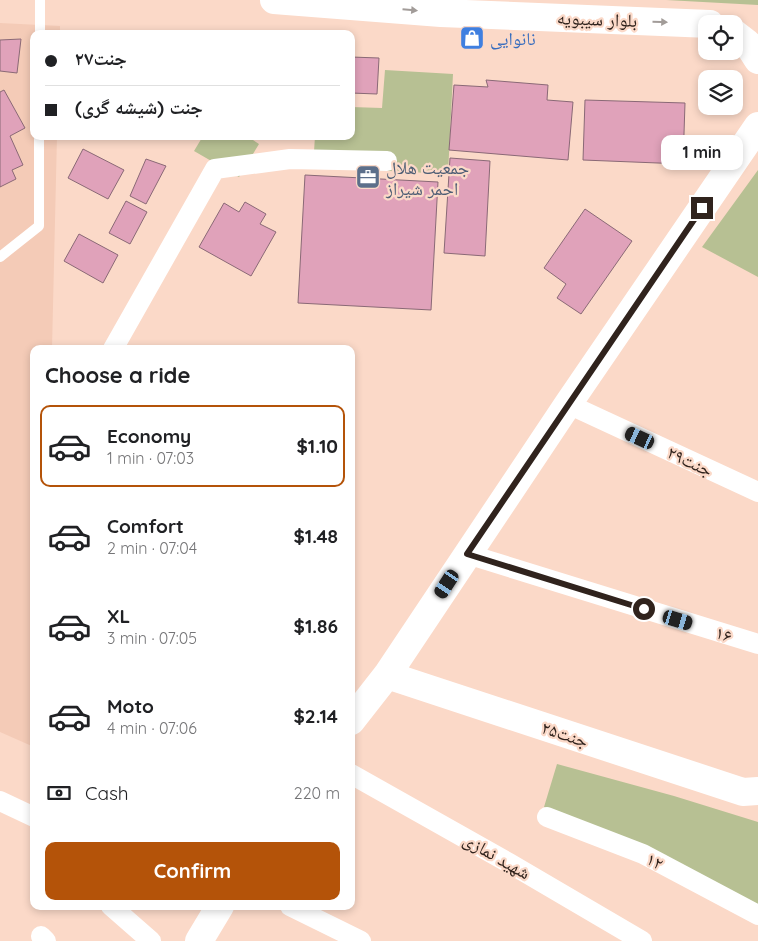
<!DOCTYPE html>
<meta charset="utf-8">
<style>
body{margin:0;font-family:Quicksand,"Noto Naskh Arabic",sans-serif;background:#f2f2f2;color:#202124;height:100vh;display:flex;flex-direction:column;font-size:19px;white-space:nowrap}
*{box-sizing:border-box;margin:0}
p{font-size:16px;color:#757577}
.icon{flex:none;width:28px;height:28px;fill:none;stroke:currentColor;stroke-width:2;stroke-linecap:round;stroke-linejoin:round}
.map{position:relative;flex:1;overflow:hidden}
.side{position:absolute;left:30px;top:345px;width:325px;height:565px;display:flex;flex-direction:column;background:#fff;border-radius:10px;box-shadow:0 2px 8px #0003}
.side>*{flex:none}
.banner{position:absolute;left:30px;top:30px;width:325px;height:110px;border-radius:10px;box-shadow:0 2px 8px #0003;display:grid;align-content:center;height:110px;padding:0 15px;background:#fff}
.buttons{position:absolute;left:698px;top:15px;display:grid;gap:10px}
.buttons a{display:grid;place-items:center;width:45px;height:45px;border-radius:10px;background:#fff;box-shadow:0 2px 8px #0003;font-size:25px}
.end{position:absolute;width:22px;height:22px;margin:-11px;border:6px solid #30231d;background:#fff;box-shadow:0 0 0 2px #fff}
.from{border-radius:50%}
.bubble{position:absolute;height:35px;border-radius:10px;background:#fff;box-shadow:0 2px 8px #0003;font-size:16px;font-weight:700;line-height:35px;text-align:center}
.car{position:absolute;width:15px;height:30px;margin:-15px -8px;border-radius:6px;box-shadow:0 0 4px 1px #0007;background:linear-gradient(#222 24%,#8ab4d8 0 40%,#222 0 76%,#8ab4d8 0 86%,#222 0)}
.banner b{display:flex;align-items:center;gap:18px;height:48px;font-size:19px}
.banner b+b{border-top:1px solid #e0e0e0}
.banner i{width:12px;height:12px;background:#202124}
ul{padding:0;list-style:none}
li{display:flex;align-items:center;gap:15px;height:82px;margin:0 10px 8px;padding:0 5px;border:2px solid transparent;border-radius:10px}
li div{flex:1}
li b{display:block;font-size:19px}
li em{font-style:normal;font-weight:700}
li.on{border-color:#b45309}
li>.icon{width:45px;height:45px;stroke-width:1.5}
h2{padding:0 15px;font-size:22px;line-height:60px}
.pay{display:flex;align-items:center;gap:12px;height:55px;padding:0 15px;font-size:19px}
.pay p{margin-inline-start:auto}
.primary-button{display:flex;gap:10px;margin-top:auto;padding:10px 15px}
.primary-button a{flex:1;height:58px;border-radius:10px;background:#b45309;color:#fff;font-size:20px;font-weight:700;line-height:58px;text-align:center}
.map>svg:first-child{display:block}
.built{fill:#f4cbb7}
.green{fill:#b7c093}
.building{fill:#e0a2ba;stroke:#8a6976}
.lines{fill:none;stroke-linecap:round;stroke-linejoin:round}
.lane{stroke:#fff;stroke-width:10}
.street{stroke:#fff;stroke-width:20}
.secondary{stroke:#fff;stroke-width:28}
.oneway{fill:#a29c99}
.route{stroke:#30231d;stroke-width:6}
.labels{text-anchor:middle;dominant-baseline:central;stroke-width:4.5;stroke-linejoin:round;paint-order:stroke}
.street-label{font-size:18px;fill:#30231d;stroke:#fbd9c8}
.shop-label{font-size:18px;fill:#366cbe;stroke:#fbd9c8;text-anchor:start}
.service-label{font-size:18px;fill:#4e5e75;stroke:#fbd9c8;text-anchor:start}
</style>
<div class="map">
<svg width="758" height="941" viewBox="0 0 758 941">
<rect width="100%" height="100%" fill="#fbd9c8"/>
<path class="built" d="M0,23l60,3v8h-26v102h23l-5,213h-18v398l-34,-15z"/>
<path class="green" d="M666,0h92v5z
M385,70l68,4 -5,100 -135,-7 2,-31h36v-29l31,1z
M203,136h44l12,8 -20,33 -45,-26z
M758,170v107l-56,-30z
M557,764l117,32 84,26v85l-74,-41 -140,-59z"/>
<path class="building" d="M21,39l-4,34 -17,-2v-31z
M351,57l28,1 -2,36 -26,-1z
M486,80l62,5 -1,15 26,2 -5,58 -119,-10 5,-65 34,2z
M4,90l21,38 -15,8 13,29 -11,5 4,9 -16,8v-95z
M585,100l100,3 -2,61 -100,-4z
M83,149l41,21 -16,29 -40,-21z
M450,158l40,3 -5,95 -41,-3z
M146,159l20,7 -20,38 -16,-8z
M305,175l133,7 -7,128 -133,-7z
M126,201l21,11 -17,32 -21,-11z
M245,202l21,12 -6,10 16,8 -25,44 -52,-29 25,-44 15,9z
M585,209l47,32 -51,73 -24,-16 9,-14 -22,-16z
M79,234l39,21 -15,28 -39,-22z"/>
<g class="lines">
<path class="lane" d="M40,34v-34
M0,257l39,-31v-90"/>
<path class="street" d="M113,349l102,-180 75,-10 97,2
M568,404l190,88
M467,554l291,90
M351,774l158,89 133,78
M0,801l34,16
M547,817l96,37 115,61
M111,906l40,35
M290,906l71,35
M41,936l5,5"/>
<path class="secondary" d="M274,0l167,13 269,11
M734,33l13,10 11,17
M387,675l356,117 15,-1
M351,721l36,-46 181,-271 190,-278
M199,941l21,-35"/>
</g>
<defs><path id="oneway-solid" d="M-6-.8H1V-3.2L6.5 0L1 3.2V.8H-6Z" transform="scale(1.25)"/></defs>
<g class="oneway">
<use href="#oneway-solid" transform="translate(410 10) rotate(5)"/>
<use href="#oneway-solid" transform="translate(660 22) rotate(2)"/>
</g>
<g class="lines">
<path class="route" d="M644,609l-177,-55 235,-346"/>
</g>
<defs>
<symbol id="shop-square" viewBox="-11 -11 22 22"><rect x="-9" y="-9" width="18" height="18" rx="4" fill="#3f7fe0" stroke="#fbd9c8"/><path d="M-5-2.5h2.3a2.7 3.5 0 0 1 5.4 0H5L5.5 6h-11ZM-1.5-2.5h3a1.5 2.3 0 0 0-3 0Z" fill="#fff"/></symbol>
<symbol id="office-square" viewBox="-11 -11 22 22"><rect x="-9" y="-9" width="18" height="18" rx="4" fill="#5c6f8a" stroke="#fbd9c8"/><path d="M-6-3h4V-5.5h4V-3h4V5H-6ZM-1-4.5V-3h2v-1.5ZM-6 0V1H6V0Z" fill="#fff"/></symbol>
</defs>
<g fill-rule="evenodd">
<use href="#shop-square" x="458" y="24" width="28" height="28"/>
<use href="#office-square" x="354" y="163" width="28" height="28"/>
</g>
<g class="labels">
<g class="street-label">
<text transform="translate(597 19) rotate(2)">بلوار سیبویه</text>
<text transform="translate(690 461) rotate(25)">جنت۲۹</text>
<text transform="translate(724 634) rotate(17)">۱۶</text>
<text transform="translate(565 734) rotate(18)">جنت۲۵</text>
<text transform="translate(497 856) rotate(30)">شهید نمازی</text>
<text transform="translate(655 861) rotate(27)">۱۲</text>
</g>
<g class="shop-label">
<text x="490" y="38">نانوایی</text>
</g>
<g class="service-label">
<text x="386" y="167">جمعیت هلال<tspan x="386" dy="21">احمر شیراز</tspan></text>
</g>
</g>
</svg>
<div class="buttons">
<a><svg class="icon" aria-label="locate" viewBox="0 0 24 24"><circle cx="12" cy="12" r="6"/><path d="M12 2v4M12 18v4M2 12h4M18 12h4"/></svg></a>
<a><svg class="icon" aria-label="layers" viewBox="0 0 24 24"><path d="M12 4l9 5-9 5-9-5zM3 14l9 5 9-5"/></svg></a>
</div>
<i class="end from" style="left:644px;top:609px"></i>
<i class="end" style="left:702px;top:208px"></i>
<div class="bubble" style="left:661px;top:135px;width:82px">1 min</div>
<i class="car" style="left:640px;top:438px;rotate:295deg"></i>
<i class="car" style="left:447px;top:584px;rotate:213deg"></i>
<i class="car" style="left:678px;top:620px;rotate:107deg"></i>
<div class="banner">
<b><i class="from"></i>جنت۲۷</b>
<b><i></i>جنت (شیشه گری)</b>
</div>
<section class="side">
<h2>Choose a ride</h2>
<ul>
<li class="on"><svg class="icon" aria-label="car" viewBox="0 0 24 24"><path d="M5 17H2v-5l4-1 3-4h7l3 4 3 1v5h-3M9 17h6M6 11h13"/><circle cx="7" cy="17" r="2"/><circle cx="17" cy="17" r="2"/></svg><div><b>Economy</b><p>1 min · 07:03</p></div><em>$1.10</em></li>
<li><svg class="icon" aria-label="car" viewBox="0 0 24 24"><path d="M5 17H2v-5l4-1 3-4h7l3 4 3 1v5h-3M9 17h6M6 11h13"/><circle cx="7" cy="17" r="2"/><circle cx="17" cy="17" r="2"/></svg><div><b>Comfort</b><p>2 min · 07:04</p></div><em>$1.48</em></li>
<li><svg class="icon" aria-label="car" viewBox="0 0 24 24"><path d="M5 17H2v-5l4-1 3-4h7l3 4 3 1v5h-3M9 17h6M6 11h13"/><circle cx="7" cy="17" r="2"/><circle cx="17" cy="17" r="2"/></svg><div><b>XL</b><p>3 min · 07:05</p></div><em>$1.86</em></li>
<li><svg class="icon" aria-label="car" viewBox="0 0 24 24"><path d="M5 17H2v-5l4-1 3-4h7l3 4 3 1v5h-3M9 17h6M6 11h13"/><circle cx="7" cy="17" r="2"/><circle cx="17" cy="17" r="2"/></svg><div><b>Moto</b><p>4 min · 07:06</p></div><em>$2.14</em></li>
</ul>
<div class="pay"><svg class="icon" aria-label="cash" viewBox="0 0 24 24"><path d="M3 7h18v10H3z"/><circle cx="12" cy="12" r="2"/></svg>Cash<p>220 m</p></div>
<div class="primary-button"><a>Confirm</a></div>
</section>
</div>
